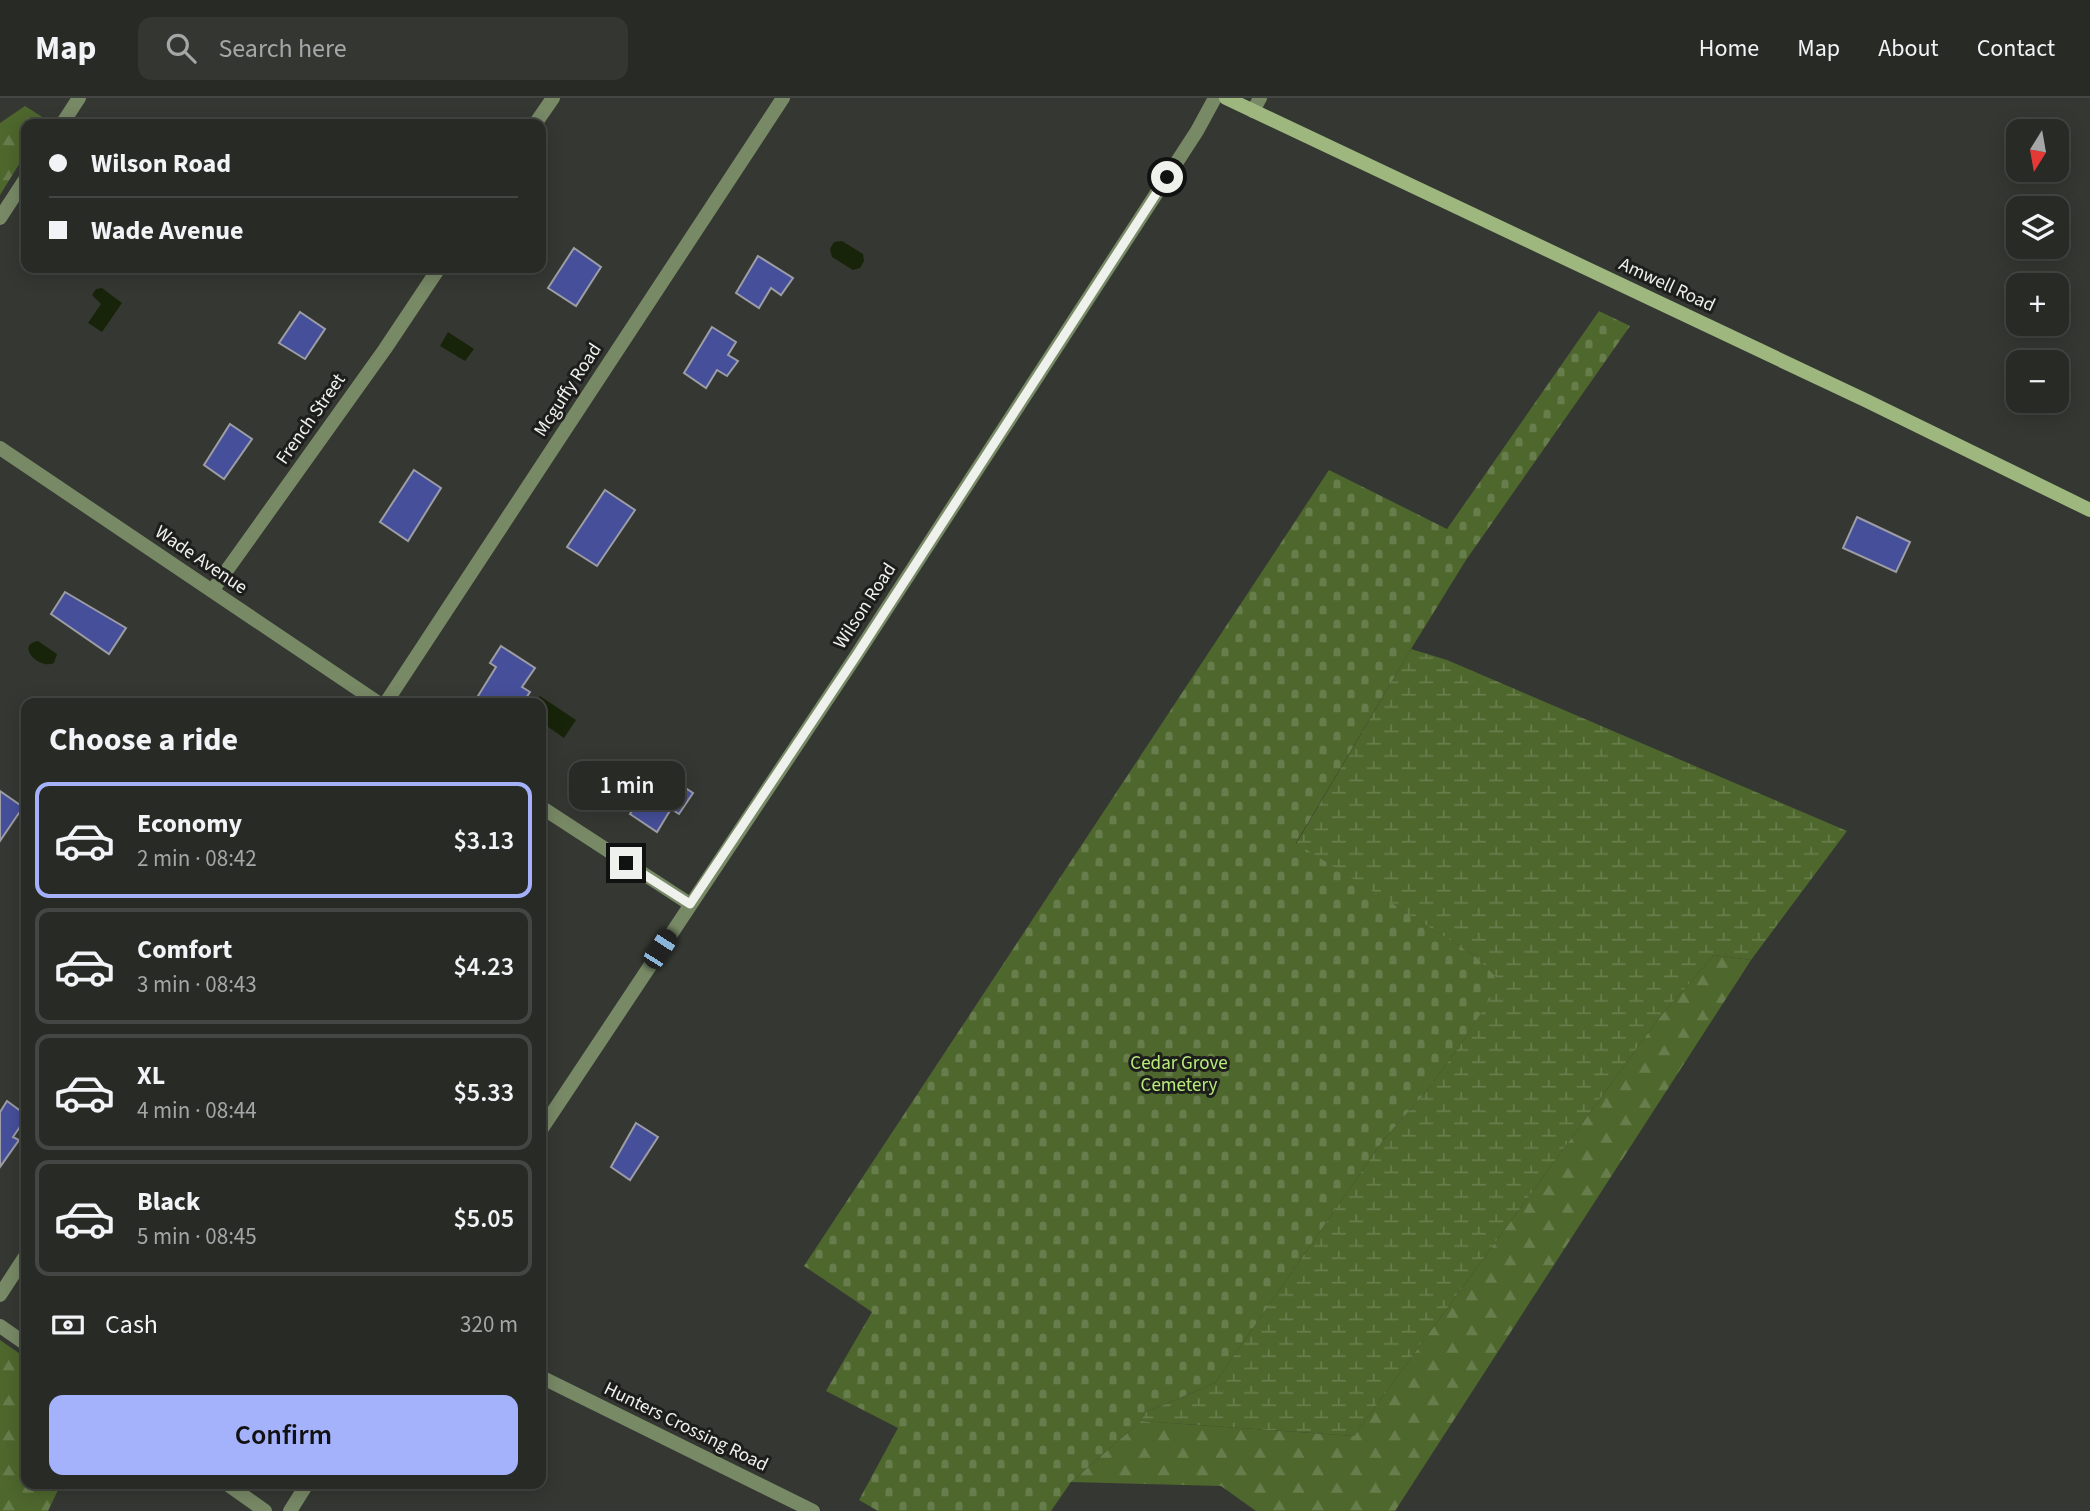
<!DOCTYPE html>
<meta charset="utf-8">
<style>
body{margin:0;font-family:"Source Sans 3",sans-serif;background:#343632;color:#f1f3f6;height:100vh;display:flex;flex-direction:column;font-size:26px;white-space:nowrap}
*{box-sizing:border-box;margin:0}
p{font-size:23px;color:#a5a7a7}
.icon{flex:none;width:38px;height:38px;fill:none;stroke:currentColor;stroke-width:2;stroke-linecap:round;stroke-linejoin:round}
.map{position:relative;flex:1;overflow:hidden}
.drawer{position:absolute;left:21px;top:600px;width:525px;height:791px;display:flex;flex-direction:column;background:#282a26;border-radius:14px;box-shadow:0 4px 18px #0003,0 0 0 2px #444643}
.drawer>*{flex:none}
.hud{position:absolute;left:21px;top:21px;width:525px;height:154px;border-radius:14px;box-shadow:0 4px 18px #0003,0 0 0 2px #444643;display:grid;align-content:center;height:154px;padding:0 28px;background:#282a26}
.needle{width:46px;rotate:191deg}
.tools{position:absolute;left:2006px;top:21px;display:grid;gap:14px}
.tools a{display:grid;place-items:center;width:63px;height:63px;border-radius:14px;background:#282a26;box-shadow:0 4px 18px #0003,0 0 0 2px #444643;font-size:35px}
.end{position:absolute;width:32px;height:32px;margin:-16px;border:9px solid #eff1ed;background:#111;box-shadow:0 0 0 4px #111}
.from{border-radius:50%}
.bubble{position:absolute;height:49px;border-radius:14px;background:#282a26;box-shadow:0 4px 18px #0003,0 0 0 2px #444643;font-size:23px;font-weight:600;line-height:49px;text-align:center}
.car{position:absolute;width:21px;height:42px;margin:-21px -10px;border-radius:9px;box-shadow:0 0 5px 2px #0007;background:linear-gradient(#222 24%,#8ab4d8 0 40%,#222 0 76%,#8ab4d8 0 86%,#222 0)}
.hud b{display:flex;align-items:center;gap:24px;height:66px;font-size:26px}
.hud b+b{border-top:2px solid #444643}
.hud i{width:18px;height:18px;background:#f1f3f6}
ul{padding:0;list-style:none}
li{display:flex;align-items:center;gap:21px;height:116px;margin:0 14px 10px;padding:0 14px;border:4px solid #444643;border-radius:14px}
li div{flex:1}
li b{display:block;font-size:26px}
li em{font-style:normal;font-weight:600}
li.selected{border-color:#a4b2fc}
li>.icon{width:63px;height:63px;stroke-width:1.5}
h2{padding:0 28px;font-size:32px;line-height:84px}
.pay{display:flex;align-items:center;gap:18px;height:77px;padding:0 28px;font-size:26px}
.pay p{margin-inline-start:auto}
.action{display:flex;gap:14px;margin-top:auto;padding:14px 28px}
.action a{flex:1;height:80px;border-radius:14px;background:#a4b2fc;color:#111;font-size:28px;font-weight:600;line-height:80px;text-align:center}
header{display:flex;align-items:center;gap:42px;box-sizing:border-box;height:98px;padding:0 35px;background:#282a26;border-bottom:2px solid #444643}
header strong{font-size:33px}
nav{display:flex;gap:38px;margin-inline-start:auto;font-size:24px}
.search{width:490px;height:63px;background:#343632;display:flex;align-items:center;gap:18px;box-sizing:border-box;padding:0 24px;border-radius:14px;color:#a5a7a7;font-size:26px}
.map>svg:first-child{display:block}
.forest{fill:url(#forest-firs)}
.wetland{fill:url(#wetland-marsh)}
.cemetery{fill:url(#cemetery-stones)}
.water{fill:#182409}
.building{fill:#464f9a;stroke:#9c9da5;stroke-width:2}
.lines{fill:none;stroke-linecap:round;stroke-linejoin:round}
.street{stroke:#788966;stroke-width:14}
.secondary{stroke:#9db77f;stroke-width:14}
.route{stroke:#eff1ed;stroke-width:9}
.labels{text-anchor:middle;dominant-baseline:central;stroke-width:6;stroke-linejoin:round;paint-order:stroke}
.street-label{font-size:19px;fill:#eff1ed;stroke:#1d1e1c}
.park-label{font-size:19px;fill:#b9eb7b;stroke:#1d1e1c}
</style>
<header>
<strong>Map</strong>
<div class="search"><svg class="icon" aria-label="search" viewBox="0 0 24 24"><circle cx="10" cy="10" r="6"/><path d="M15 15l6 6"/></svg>Search here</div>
<nav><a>Home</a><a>Map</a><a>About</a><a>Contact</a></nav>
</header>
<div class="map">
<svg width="2090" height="1413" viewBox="0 0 2090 1413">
<defs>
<pattern id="forest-firs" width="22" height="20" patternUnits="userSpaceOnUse" patternTransform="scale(1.75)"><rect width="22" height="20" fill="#4e672d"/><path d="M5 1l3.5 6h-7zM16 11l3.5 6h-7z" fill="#687d4c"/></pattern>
<pattern id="wetland-marsh" width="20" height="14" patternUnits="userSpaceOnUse" patternTransform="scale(1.75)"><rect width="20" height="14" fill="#4e672d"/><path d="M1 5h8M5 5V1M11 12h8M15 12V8" fill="none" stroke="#687d4c"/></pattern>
<pattern id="cemetery-stones" width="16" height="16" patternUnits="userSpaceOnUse" patternTransform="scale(1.75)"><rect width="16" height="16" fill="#4e672d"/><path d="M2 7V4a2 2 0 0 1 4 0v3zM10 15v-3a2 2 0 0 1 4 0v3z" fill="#687d4c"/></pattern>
</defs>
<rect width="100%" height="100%" fill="#353832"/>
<path class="forest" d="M25,8l22,14 -3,4h-18v29l-26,42v-72z
M1714,857l37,5 -356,551h-139l-35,-25 -150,-4 70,-61 213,15 305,-418z
M0,1242l26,18v126h35l-13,27h-48z"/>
<path class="wetland" d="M1411,551l36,11 400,171 -96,129 -37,-5 -55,63 -305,418 -213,-15 3,-8 71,-30 169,-244 42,-47 37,-51 37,-59 -25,-26 -179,-112z"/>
<path class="cemetery" d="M1599,213l31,15 -164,234 -55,89 -115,194 179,113 26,26 -38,59 -37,51 -42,47 -169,244 -71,30 -3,8 -70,61 -20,29h-173l-19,-11 39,-72 -72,-37 46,-79 -68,-46 525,-796 118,59z"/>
<path class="water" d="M842,143l21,13 1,7 -4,7 -7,2 -21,-13 -2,-8 4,-7z
M102,190l20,15 -20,29 -14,-9 13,-19 -9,-9 4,-6z
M448,234l26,17 -9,12 -25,-15z
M38,543l19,13 -3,9c-15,7 -39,-18 -16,-22z
M540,598l36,24 -12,18 -23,-16v-18l-6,-1z"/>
<path class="building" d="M574,150l27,19 -25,39 -28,-18z
M758,158l35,22 -12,17 -10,-7 -12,20 -23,-15z
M300,214l25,17 -20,30 -26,-16z
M712,229l24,15 -8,13 10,6 -11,15 -10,-6 -11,18 -22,-15z
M230,326l22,15 -28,40 -20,-14z
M414,372l27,18 -33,53 -28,-19z
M605,392l30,20 -38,56 -30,-19z
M1857,419l53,25 -14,30 -53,-24z
M65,494l61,36 -17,26 -58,-40z
M501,548l34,22 -13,19 8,5 -8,12h-49l23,-37 -6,-4z
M658,672l35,23 -14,21 -8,-5 -14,23 -27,-18z
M0,693l23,16 -23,34z
M7,1003l19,14v3l-13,19 6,3 -19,27v-55z
M636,1025l22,14 -28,43 -19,-13z"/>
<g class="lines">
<path class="street" d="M1253,13l7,-13
M62,26l17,-26
M535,26l18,-26
M0,120l26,-40
M0,350l380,256
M212,493l173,-242 54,-81
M385,606l398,-606
M541,709l149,97
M541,1032l315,-474 341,-525 18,-33
M0,1197l26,-40
M0,1228l26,18
M541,1279l272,134
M227,1386l38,27
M290,1413l17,-27"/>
<path class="secondary" d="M1226,0l639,302 225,110"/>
</g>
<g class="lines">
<path class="route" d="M626,765l64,41 166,-248 311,-479"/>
</g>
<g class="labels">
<g class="street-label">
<text transform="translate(1667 187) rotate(25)">Amwell Road</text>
<text transform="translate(568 292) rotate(-57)">Mcguffy Road</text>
<text transform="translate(311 321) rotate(-55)">French Street</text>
<text transform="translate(201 462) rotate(34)">Wade Avenue</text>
<text transform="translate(865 508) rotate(-57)">Wilson Road</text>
<text transform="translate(686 1329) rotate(26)">Hunters Crossing Road</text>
</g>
<g class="park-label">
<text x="1179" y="965">Cedar Grove<tspan x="1179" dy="22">Cemetery</tspan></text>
</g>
</g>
</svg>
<div class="tools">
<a><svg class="needle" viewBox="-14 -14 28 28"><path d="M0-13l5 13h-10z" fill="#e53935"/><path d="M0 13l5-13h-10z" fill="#a5a7a7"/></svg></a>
<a><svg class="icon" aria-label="layers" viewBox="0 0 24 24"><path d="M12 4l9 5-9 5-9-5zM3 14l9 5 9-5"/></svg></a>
<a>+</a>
<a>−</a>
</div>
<i class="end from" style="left:1167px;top:79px"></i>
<i class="end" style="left:626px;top:765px"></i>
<div class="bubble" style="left:569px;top:663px;width:116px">1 min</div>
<i class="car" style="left:660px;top:851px;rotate:33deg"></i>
<div class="hud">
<b><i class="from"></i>Wilson Road</b>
<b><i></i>Wade Avenue</b>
</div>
<section class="drawer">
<h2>Choose a ride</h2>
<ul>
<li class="selected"><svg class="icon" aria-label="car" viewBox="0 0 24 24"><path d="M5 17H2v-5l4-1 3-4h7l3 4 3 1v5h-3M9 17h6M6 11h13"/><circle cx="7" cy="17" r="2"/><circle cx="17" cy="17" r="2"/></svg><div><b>Economy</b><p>2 min · 08:42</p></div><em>$3.13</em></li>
<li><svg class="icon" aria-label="car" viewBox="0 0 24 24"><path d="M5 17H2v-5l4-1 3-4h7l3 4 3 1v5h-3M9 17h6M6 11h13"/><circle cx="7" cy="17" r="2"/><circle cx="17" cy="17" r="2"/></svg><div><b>Comfort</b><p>3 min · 08:43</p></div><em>$4.23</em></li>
<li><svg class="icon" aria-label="car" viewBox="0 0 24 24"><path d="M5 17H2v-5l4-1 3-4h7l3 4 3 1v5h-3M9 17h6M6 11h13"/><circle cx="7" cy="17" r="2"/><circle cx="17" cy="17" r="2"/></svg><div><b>XL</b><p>4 min · 08:44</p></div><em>$5.33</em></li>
<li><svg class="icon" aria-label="car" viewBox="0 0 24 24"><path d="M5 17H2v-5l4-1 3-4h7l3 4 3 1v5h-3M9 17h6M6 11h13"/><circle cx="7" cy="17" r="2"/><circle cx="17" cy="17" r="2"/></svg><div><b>Black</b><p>5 min · 08:45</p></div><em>$5.05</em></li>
</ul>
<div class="pay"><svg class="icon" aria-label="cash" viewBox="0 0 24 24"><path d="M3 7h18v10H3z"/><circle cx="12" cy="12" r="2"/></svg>Cash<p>320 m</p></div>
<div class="action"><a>Confirm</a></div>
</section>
</div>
